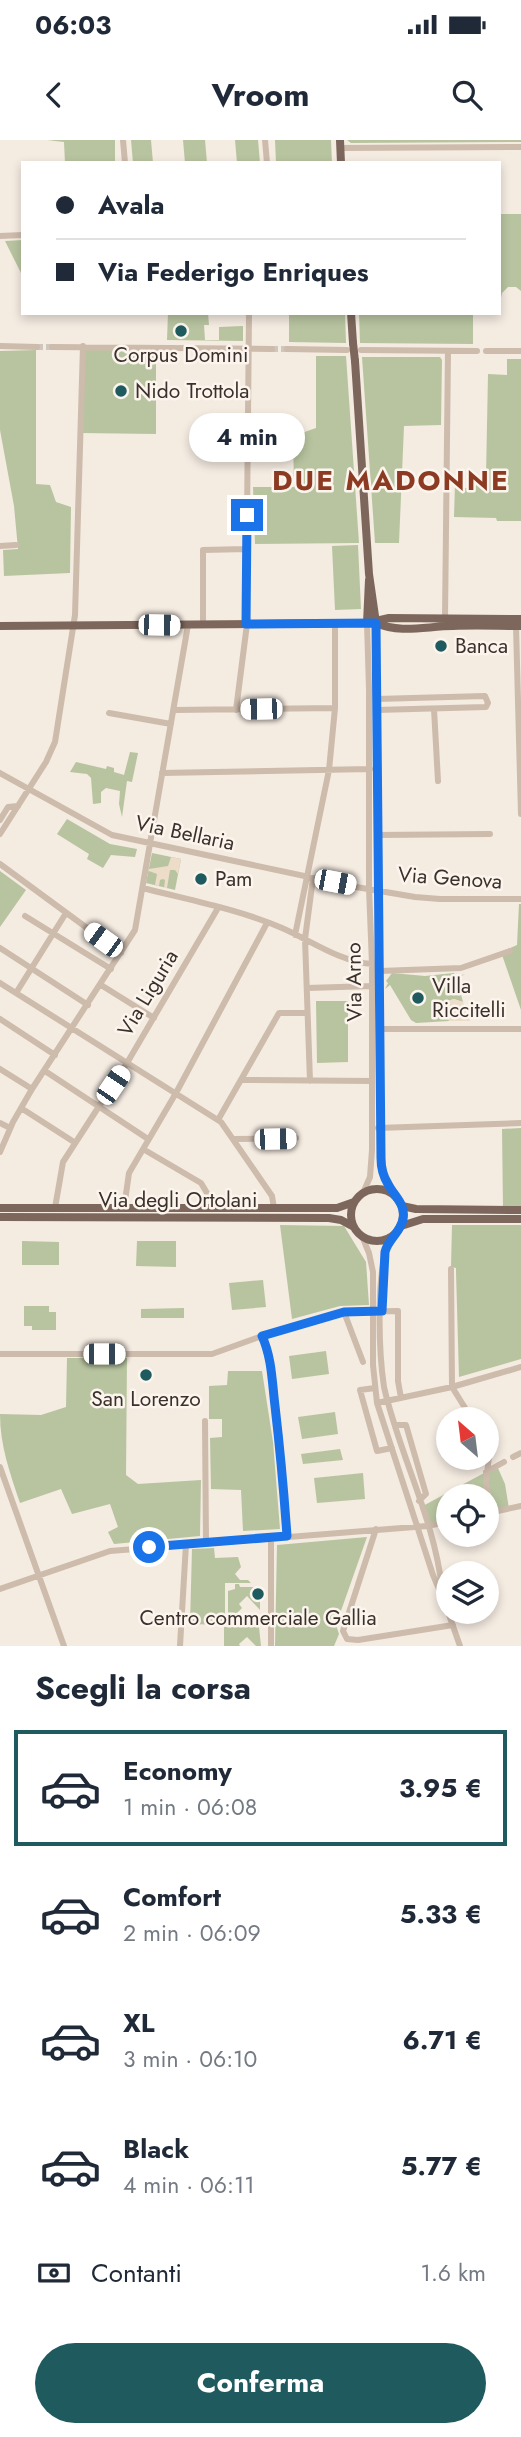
<!DOCTYPE html>
<html lang="it">
<meta charset="utf-8">
<style>
body{margin:0;font-family:Jost,sans-serif;background:#f2f2f3;color:#1f2937;height:100vh;display:flex;flex-direction:column;font-size:26px;white-space:nowrap}
*{box-sizing:border-box;margin:0}
p{font-size:23px;color:#747a83}
.icon{flex:none;width:38px;height:38px;fill:none;stroke:currentColor;stroke-width:2;stroke-linecap:round;stroke-linejoin:round}
.map{position:relative;height:1506px;overflow:hidden}
.side{display:flex;flex-direction:column;background:#fff;flex:1}
.side>*{flex:none}
.top-card{position:absolute;left:21px;top:21px;width:480px;height:154px;border-radius:0px;box-shadow:0 4px 10px #0003;display:grid;align-content:center;height:154px;padding:0 35px;background:#fff}
.needle{width:46px;rotate:332deg}
.buttons{position:absolute;left:436px;top:1267px;display:grid;gap:14px}
.buttons a{display:grid;place-items:center;width:63px;height:63px;border-radius:50%;background:#fff;box-shadow:0 4px 10px #0003;font-size:35px}
.end{position:absolute;width:32px;height:32px;margin:-16px;border:9px solid #1a73e8;background:#fff;box-shadow:0 0 0 4px #fff}
.from{border-radius:50%}
.bubble{position:absolute;height:49px;border-radius:24px;background:#fff;box-shadow:0 4px 10px #0003;font-size:23px;font-weight:700;line-height:49px;text-align:center}
.car{position:absolute;width:21px;height:42px;margin:-21px -10px;border-radius:9px;box-shadow:0 0 5px 2px #0007;background:linear-gradient(#fff 24%,#345 0 40%,#fff 0 76%,#345 0 86%,#fff 0)}
.top-card b{display:flex;align-items:center;gap:24px;height:66px;font-size:26px}
.top-card b+b{border-top:2px solid #e0e1e3}
.top-card i{width:18px;height:18px;background:#1f2937}
ul{padding:0;list-style:none}
li{display:flex;align-items:center;gap:21px;height:116px;margin:0 14px 10px;padding:0 21px;border:4px solid transparent;border-radius:0px}
li div{flex:1}
li b{display:block;font-size:26px}
li em{font-style:normal;font-weight:700}
li.selected{border-color:#1f5a5e}
li>.icon{width:63px;height:63px;stroke-width:1.5}
h2{padding:0 35px;font-size:32px;line-height:84px}
.pay{display:flex;align-items:center;gap:18px;height:77px;padding:0 35px;font-size:26px}
.pay p{margin-inline-start:auto}
.button{display:flex;gap:14px;margin-top:auto;padding:14px 35px}
.button a{flex:1;height:80px;border-radius:42px;background:#1f5a5e;color:#fff;font-size:28px;font-weight:700;line-height:80px;text-align:center}
.status{display:flex;justify-content:space-between;align-items:center;height:49px;padding:0 35px;background:#fff;direction:ltr}
.status svg{height:19px;fill:currentColor}
header{display:flex;justify-content:space-between;align-items:center;height:91px;padding:0 35px;background:#fff;font-size:32px;font-weight:700}
.map>svg:first-child{display:block}
.green{fill:#b8c4a0}
.plaza{fill:#ecdcc8}
.lines{fill:none;stroke-linecap:round;stroke-linejoin:round}
.minor-tunnel{stroke:#cfc6bd;stroke-width:6;stroke-dasharray:6 3;stroke-linecap:butt}
.minor{stroke:#cdbbac;stroke-width:6}
.major{stroke:#7d675c;stroke-width:8}
.major-bridge{stroke:#7d675c;stroke-width:8}
.route{stroke:#1a73e8;stroke-width:9}
.poi-dot{fill:#1f5a5e;stroke:#fbf5ee;stroke-width:2.5}
.labels{text-anchor:middle;dominant-baseline:central;stroke-width:5;stroke-linejoin:round;paint-order:stroke}
.poi-label{font-size:21px;fill:#3b302b;stroke:#fbf5ee;text-anchor:start}
.street-label{font-size:21px;fill:#3b302b;stroke:#fbf5ee}
.district-label{font-size:28px;font-weight:bold;letter-spacing:2px;fill:#8c3b22;stroke:#fbf5ee}
</style>
<div class="status"><b>06:03</b><svg viewBox="0 0 49 12"><path d="M0 12V9h3v3zM5 12V6h3v6zM10 12V3h3v9zM15 12V0h3v12zM26 1h20v11H26zM47 4h2v5h-2z"/></svg></div>
<header><svg class="icon" aria-label="back" viewBox="0 0 24 24"><path d="M15 5l-7 7 7 7"/></svg>Vroom<svg class="icon" aria-label="search" viewBox="0 0 24 24"><circle cx="10" cy="10" r="6"/><path d="M15 15l6 6"/></svg></header>
<div class="map">
<svg width="521" height="1506" viewBox="0 0 521 1506">
<rect width="100%" height="100%" fill="#f4ebe1"/>
<path class="green" d="M47,0h68v23h-50l-1,-21z
M131,0h20l2,23h-20z
M183,0h22l2,23h-22z
M235,0h23l2,23h-23z
M275,0h56l1,23h-56z
M347,0h174v2l-170,1z
M499,74h22v77l-5,-4h-8l-6,6 -1,5h-2z
M23,100v37l-18,-36z
M168,173h40l1,12h-5l1,15h14v-13l24,-1v15l-76,-1z
M289,173h56l1,30 -57,-1z
M359,173h114v31l-113,-1z
M83,206l73,1v87l-75,-1z
M36,210v134l14,1 6,17 15,5 -1,66 -66,3 -1,-26 15,-1 -4,-43 -14,-76v-79z
M316,216h30l13,187 -104,1 -2,-57h41l-1,-51 23,-8z
M362,217h78l2,3 -1,65 -37,1 -5,117h-24z
M507,219h14v162h-24l-1,-3 -42,-1 1,-33h5l1,4h13l1,-4 14,-1v-7h-3l2,-102 19,1z
M358,405l3,64 -26,1 -3,-64z
M130,612l8,1 -6,29 -5,-1 -5,36 -3,-13 1,-13 -14,-3 -5,4v11l-8,1 -2,-26 -4,-4 -17,-2 6,-10 30,7 1,-3 7,2v4l10,3z
M67,679l43,25 27,5 -2,8 -24,-2 -8,13 -16,-9 2,-5 -32,-20z
M152,713l29,6 -6,31 -29,-7z
M0,731l26,19 -26,37z
M519,764h2v106l-20,-58 16,-7z
M392,833l33,3 29,-3 2,4 9,-3 -5,3 1,4h7l-10,3 5,18 -9,-3 -10,3 5,19 -33,2 -5,-3 -21,-35 -5,4 3,-6 -2,-2z
M316,861h32v61l-31,1z
M521,988v79l-18,1 -1,-79z
M280,1085l64,1 22,36 3,43 -29,1 -48,13z
M452,1085h69v134l-62,18 -3,-105v-4l-5,-1z
M22,1101l37,1v23h-37z
M137,1101h39v26l-40,-1z
M263,1140l3,27 -34,3 -3,-27z
M24,1166h25v6h7v18h-24v-4h-8z
M184,1168v10h-43v-9z
M326,1211l3,23 -37,5 -3,-23z
M67,1218h60l-1,117 12,9 63,-4 -1,56 -86,8 -6,-12 10,-5 -8,-23 -38,10 -11,-25 -41,14c-10,-30 -20,-57 -20,-89l41,1 25,-8z
M228,1231h34l11,71 7,87 -37,2 -2,-41 -30,-1 -1,-51 12,-1v-18h-13v-33l18,-1z
M335,1272l3,22 -36,5 -4,-22z
M340,1309l3,11 -40,4 -2,-10z
M497,1326l8,18 4,25 -22,5 -1,-18h-38v26l-21,4 -6,-19z
M363,1333l2,26 -48,4 -3,-25z
M367,1397l-31,88 3,9 -5,12h-59l2,-101z
M214,1408l1,10 23,-1 3,10 -6,7 5,6h8l3,3h-26v42l-35,-1 2,-75z
M235,1444h4l1,3h20v23l-13,-14 -8,8 3,4 -6,6 7,8 4,-3 4,5 -23,1v-34l7,-2z
M224,1487h35l2,19h-5l-9,-9 -8,7 1,2h-16z"/>
<path class="plaza" d="M171,717l10,2 -3,15 -3,-4h-5l-3,18h-3l1,-8 -2,-1 -3,1 -1,6 -4,-1 2,-11 -8,-3v-2l19,-3z
M454,859l9,3 7,19h-21l-5,-19z"/>
<g class="lines">
<path class="minor-tunnel" d="M37,207h15
M272,209h15"/>
<path class="minor" d="M123,0l2,23
M265,0l2,23
M340,8l181,-1
M0,96l23,-1
M0,206l37,1
M52,207l220,2
M287,209l60,1
M361,210l116,1
M486,211h35
M0,406l16,-1
M445,478l3,-267
M376,483l5,535 3,18 10,19
M246,484l3,-311
M203,485v-75l43,-1
M516,486l5,188
M376,559l109,-3 3,7 -2,4 -110,3
M434,569l4,72
M174,570l161,-2
M236,570l11,-86
M109,573l62,11
M0,633l112,62 244,52 59,10 25,2h81
M162,633l208,-4
M0,680l8,-13 10,-1
M0,694l46,-72 9,-20 20,-127 8,-269
M377,695l113,-1
M0,724l121,89
M143,748c46,12 95,21 139,40 28,12 58,34 90,36
M25,776l86,53
M295,795l34,-165 6,-62v-85
M0,808l88,57
M380,831l81,-3 49,-17
M0,843l221,139 51,74 2,12
M101,845l53,33
M307,848l65,-2
M16,853l50,-80
M0,879l55,36
M380,889h141
M0,929l32,20
M45,931l103,68
M241,940l131,1
M310,941l-5,-142 8,-61
M21,968l53,34
M218,980l61,-107h28
M0,983l10,5
M378,988l143,-5
M234,999l62,-1
M143,1009l58,34 15,25
M0,1012l13,-30 19,-33 103,-159 53,-305
M363,1053l7,-16 2,-27v-186l-3,-76v-199l-2,-66
M55,1068l8,-46 64,-99 91,-155
M124,1068l5,-35 47,-80 91,-170
M362,1096l7,17 4,19v93l4,38 56,172 15,35
M391,1098c-16,27 -12,116 -7,149 15,67 51,133 58,202
M451,1129l1,118 20,32
M344,1172l19,50
M262,1196l9,34 11,93 5,73
M0,1214h212l50,-18 82,-24 54,-1v70l3,17
M375,1248l-15,2 17,61 15,-3
M377,1263l75,-16 69,-20
M205,1281l1,121
M395,1285h11l20,69 -7,7
M486,1303l3,14 -3,25 4,31
M513,1317l8,-4
M0,1327l64,179
M486,1332l18,-10
M488,1373l33,-7
M376,1389l-33,102 4,8 11,1 95,-15
M271,1397v109
M0,1449l110,-38 317,-25 21,-4
M448,1472l12,34
M180,1506l6,-102"/>
<path class="major" d="M340,0l1,23
M351,173l2,30
M355,221l14,213 7,49
M367,483l2,-43
M376,483c25,11 51,3 77,3 23,-1 45,0 68,0
M0,486l367,-3 22,-5 132,1
M351 1075a26 26 0 1 1 52 0a26 26 0 1 1-52 0Z
M402,1066l14,3 105,1
M0,1068h337l17,-6
M0,1077l329,1 12,2 13,7
M401,1086l22,-7h98"/>
<path class="major-bridge" d="M353,203l2,18"/>
</g>
<g class="lines">
<path class="route" d="M149,1407l138,-11c-3,-43 -7,-87 -12,-130 -3,-24 -3,-48 -13,-70l82,-24 38,-1 3,-59c3,-13 16,-20 18,-33 3,-15 -9,-23 -15,-35 -5,-8 -7,-17 -7,-26l-5,-535 -130,1 1,-109"/>
</g>
<g class="poi-dot">
<circle cx="181" cy="191" r="7"/>
<circle cx="121" cy="251" r="7"/>
<circle cx="441" cy="506" r="7"/>
<circle cx="201" cy="739" r="7"/>
<circle cx="418" cy="858" r="7"/>
<circle cx="146" cy="1235" r="7"/>
<circle cx="258" cy="1454" r="7"/>
</g>
<g class="labels">
<g class="poi-label">
<text x="181" y="215" text-anchor="middle">Corpus Domini</text>
<text x="135" y="251">Nido Trottola</text>
<text x="455" y="506">Banca</text>
<text x="215" y="739">Pam</text>
<text x="432" y="846">Villa<tspan x="432" dy="24">Riccitelli</tspan></text>
<text x="146" y="1259" text-anchor="middle">San Lorenzo</text>
<text x="258" y="1478" text-anchor="middle">Centro commerciale Gallia</text>
</g>
<g class="street-label">
<text transform="translate(185 693) rotate(12)">Via Bellaria</text>
<text transform="translate(450 738) rotate(4)">Via Genova</text>
<text transform="translate(354 842) rotate(-91)">Via Arno</text>
<text transform="translate(148 853) rotate(-59)">Via Liguria</text>
<text x="178" y="1060">Via degli Ortolani</text>
</g>
<g class="district-label">
<text x="391" y="340">DUE MADONNE</text>
</g>
</g>
</svg>
<div class="buttons">
<a><svg class="needle" viewBox="-14 -14 28 28"><path d="M0-13l5 13h-10z" fill="#e53935"/><path d="M0 13l5-13h-10z" fill="#747a83"/></svg></a>
<a><svg class="icon" aria-label="locate" viewBox="0 0 24 24"><circle cx="12" cy="12" r="6"/><path d="M12 2v4M12 18v4M2 12h4M18 12h4"/></svg></a>
<a><svg class="icon" aria-label="layers" viewBox="0 0 24 24"><path d="M12 4l9 5-9 5-9-5zM3 14l9 5 9-5"/></svg></a>
</div>
<i class="end from" style="left:149px;top:1407px"></i>
<i class="end" style="left:247px;top:375px"></i>
<div class="bubble" style="left:189px;top:273px;width:116px">4 min</div>
<i class="car" style="left:159px;top:485px;rotate:91deg"></i>
<i class="car" style="left:261px;top:569px;rotate:269deg"></i>
<i class="car" style="left:335px;top:742px;rotate:101deg"></i>
<i class="car" style="left:103px;top:800px;rotate:306deg"></i>
<i class="car" style="left:113px;top:945px;rotate:34deg"></i>
<i class="car" style="left:275px;top:999px;rotate:89deg"></i>
<i class="car" style="left:104px;top:1214px;rotate:90deg"></i>
<div class="top-card">
<b><i class="from"></i>Avala</b>
<b><i></i>Via Federigo Enriques</b>
</div>
</div>
<section class="side">
<h2>Scegli la corsa</h2>
<ul>
<li class="selected"><svg class="icon" aria-label="car" viewBox="0 0 24 24"><path d="M5 17H2v-5l4-1 3-4h7l3 4 3 1v5h-3M9 17h6M6 11h13"/><circle cx="7" cy="17" r="2"/><circle cx="17" cy="17" r="2"/></svg><div><b>Economy</b><p>1 min · 06:08</p></div><em>3.95 €</em></li>
<li><svg class="icon" aria-label="car" viewBox="0 0 24 24"><path d="M5 17H2v-5l4-1 3-4h7l3 4 3 1v5h-3M9 17h6M6 11h13"/><circle cx="7" cy="17" r="2"/><circle cx="17" cy="17" r="2"/></svg><div><b>Comfort</b><p>2 min · 06:09</p></div><em>5.33 €</em></li>
<li><svg class="icon" aria-label="car" viewBox="0 0 24 24"><path d="M5 17H2v-5l4-1 3-4h7l3 4 3 1v5h-3M9 17h6M6 11h13"/><circle cx="7" cy="17" r="2"/><circle cx="17" cy="17" r="2"/></svg><div><b>XL</b><p>3 min · 06:10</p></div><em>6.71 €</em></li>
<li><svg class="icon" aria-label="car" viewBox="0 0 24 24"><path d="M5 17H2v-5l4-1 3-4h7l3 4 3 1v5h-3M9 17h6M6 11h13"/><circle cx="7" cy="17" r="2"/><circle cx="17" cy="17" r="2"/></svg><div><b>Black</b><p>4 min · 06:11</p></div><em>5.77 €</em></li>
</ul>
<div class="pay"><svg class="icon" aria-label="cash" viewBox="0 0 24 24"><path d="M3 7h18v10H3z"/><circle cx="12" cy="12" r="2"/></svg>Contanti<p>1.6 km</p></div>
<div class="button"><a>Conferma</a></div>
</section>
